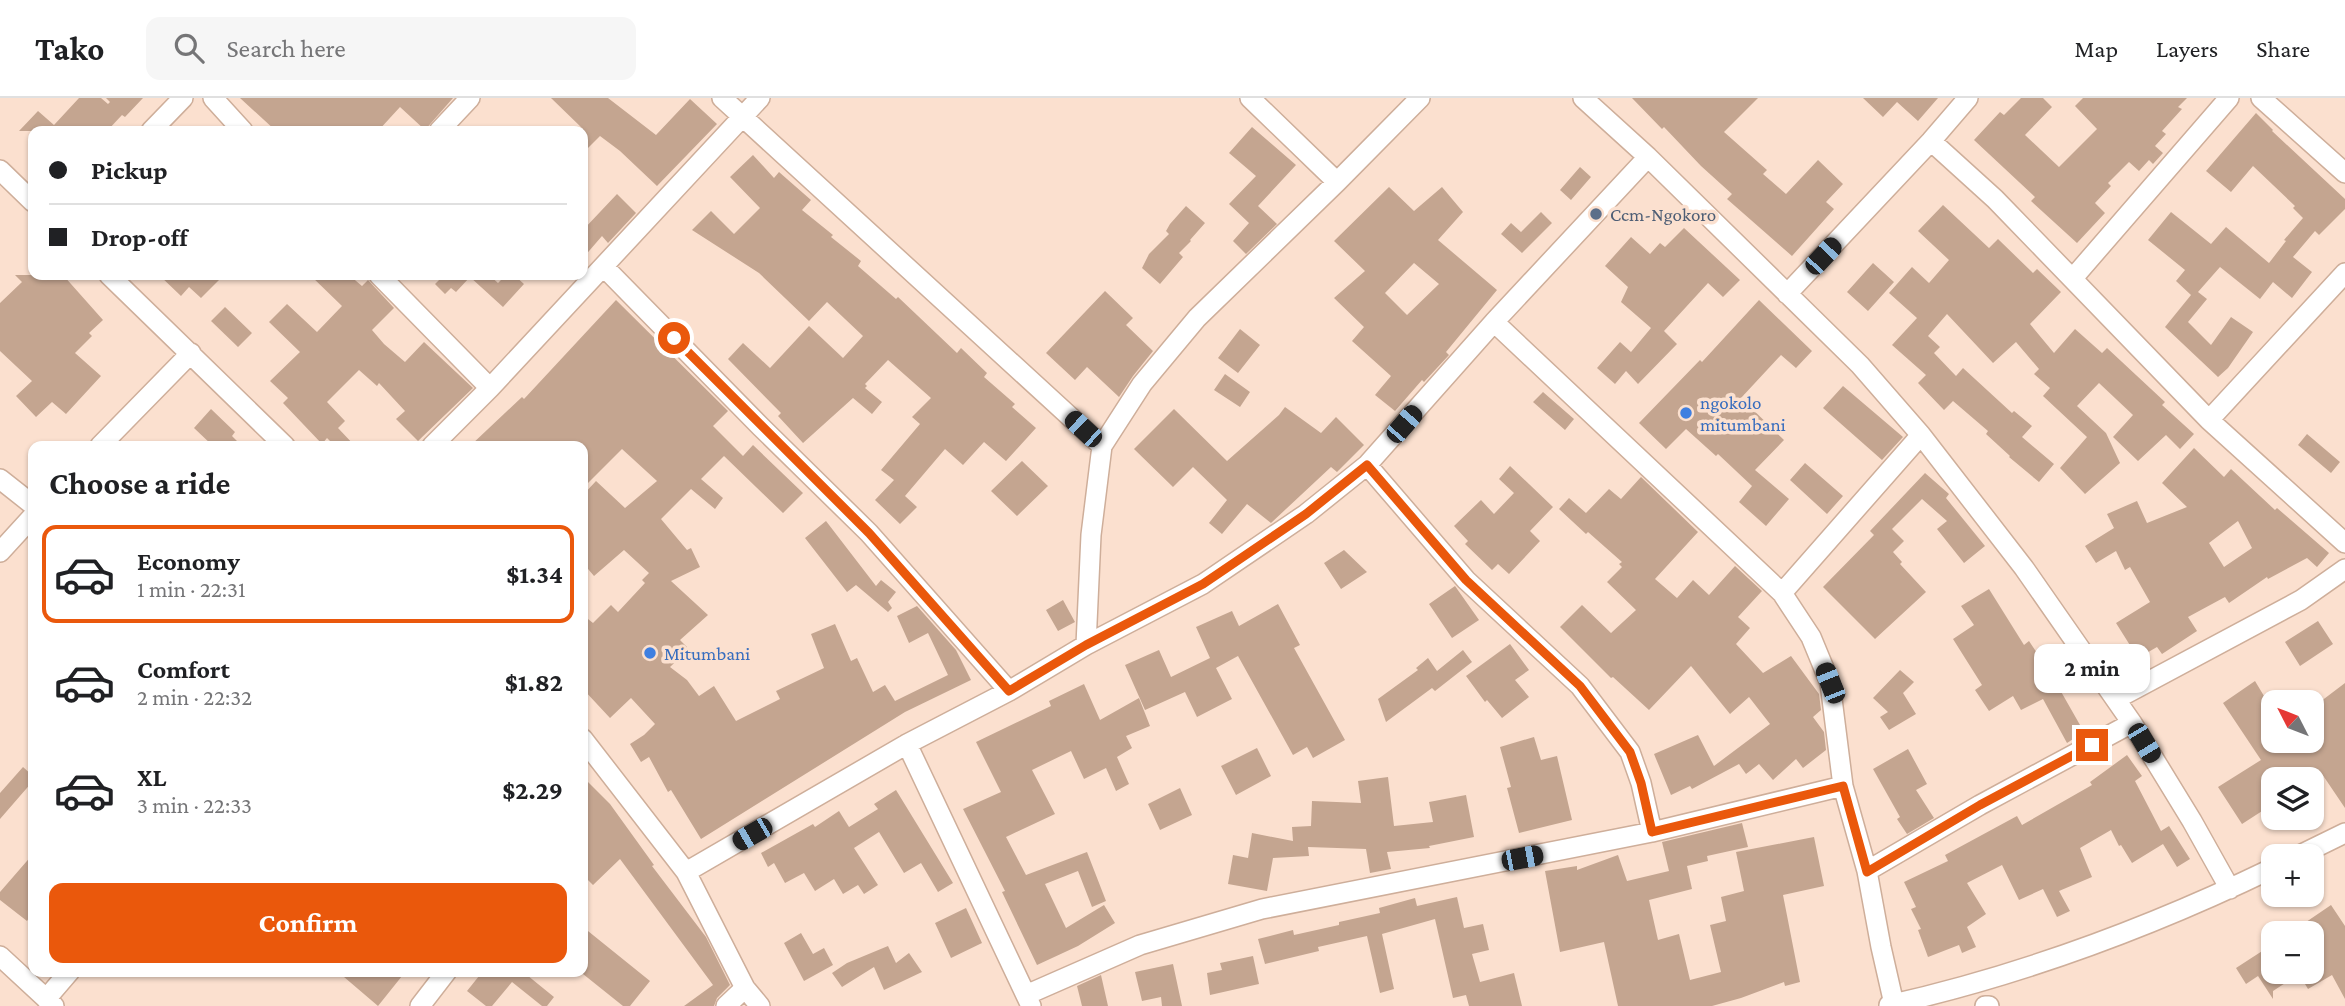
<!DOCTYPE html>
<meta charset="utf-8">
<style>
body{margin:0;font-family:"Crimson Pro",serif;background:#f6f6f6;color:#202124;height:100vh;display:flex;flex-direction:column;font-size:26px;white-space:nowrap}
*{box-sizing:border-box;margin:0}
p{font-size:23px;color:#757577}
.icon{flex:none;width:38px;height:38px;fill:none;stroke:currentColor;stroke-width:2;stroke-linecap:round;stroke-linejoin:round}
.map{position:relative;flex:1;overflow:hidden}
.panel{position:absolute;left:28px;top:343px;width:560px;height:536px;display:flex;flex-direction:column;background:#fff;border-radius:14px;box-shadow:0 2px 5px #0004}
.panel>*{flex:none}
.guide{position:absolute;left:28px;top:28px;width:560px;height:154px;border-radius:14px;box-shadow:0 2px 5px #0004;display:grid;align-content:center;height:154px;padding:0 21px;background:#fff}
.needle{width:46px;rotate:312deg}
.fabs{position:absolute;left:2261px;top:592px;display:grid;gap:14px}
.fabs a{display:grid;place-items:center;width:63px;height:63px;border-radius:14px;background:#fff;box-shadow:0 2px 5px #0004;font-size:35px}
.end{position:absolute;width:32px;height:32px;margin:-16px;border:9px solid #ea580c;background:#fff;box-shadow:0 0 0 4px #fff}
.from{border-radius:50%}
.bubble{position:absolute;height:49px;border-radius:14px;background:#fff;box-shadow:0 2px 5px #0004;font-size:23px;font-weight:700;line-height:49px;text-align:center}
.car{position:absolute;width:21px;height:42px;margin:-21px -10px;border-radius:9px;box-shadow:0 0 5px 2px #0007;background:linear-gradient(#222 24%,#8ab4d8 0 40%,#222 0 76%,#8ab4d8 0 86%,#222 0)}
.guide b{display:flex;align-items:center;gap:24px;height:66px;font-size:26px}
.guide b+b{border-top:2px solid #e0e0e0}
.guide i{width:18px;height:18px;background:#202124}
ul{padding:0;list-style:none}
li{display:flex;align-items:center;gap:21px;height:98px;margin:0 14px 10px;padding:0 7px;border:4px solid transparent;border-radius:14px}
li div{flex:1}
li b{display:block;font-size:26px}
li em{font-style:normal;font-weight:700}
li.selected{border-color:#ea580c}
li>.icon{width:63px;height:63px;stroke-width:1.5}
h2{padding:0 21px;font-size:32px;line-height:84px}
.action{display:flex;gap:14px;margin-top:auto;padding:14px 21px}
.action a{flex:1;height:80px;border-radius:14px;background:#ea580c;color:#fff;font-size:28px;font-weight:700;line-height:80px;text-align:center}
header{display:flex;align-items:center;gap:42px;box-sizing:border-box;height:98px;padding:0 35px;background:#fff;border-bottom:2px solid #e0e0e0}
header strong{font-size:33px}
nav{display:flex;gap:38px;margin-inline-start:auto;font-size:24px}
.search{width:490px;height:63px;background:#f6f6f6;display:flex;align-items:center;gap:18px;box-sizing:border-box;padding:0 24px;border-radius:14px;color:#757577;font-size:26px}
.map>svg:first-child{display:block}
.building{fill:#c4a590;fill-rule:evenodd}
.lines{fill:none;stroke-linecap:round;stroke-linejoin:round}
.minor-casing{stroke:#ceae9a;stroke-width:22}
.minor{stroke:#fff;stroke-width:19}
.route{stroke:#ea580c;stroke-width:9}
.service-dot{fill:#5c6f8a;stroke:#fbe0cf;stroke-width:2.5}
.shop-dot{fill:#3f7fe0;stroke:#fbe0cf;stroke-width:2.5}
.labels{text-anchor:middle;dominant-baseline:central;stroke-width:7;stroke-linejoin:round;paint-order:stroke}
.service-label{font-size:19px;fill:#4e5e75;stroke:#fbe0cf;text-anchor:start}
.shop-label{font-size:19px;fill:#366cbe;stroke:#fbe0cf;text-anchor:start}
</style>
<header>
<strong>Tako</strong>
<div class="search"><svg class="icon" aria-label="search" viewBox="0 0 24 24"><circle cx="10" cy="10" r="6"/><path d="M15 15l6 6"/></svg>Search here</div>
<nav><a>Map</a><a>Layers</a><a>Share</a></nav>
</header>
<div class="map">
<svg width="2345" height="908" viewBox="0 0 2345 908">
<rect width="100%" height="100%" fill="#fbe0cf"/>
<path class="building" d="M79,0h22l7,6 2,-2 -4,-4h37l-18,19 -3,-2 -15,16h-88l19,-20 16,14z
M240,0h213l-28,32 -25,-23 -22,24h-102z
M551,0h57l48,37 34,-36 27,25 -60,62 -37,-35 -20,-15 -17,17v-24z
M1632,0h126l-34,34 43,38 -4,4 23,20 32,-34 25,24 -17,18 8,7 -42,47 -65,-57 5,-5 -31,-28 -37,-39 -2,2z
M1863,0h75l-20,23 -21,-19 -14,15z
M2021,0h22l9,9 -27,28 34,32 38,-38 -22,-23 8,-8h104l-9,9 4,2 -20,22 4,3 -11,12 8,7 -10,11 -4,-4 -10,11 -10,-9 -21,21 3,3 -16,17 10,10 -28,30 -46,-42 4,-4 -61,-57 26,-28 4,3z
M2256,15l17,17 -1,1 73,68v10l-26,26 -4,-4 -22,26 19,15 -20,26 -19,-16 -13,17 -40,-32 -22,25 9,7 -19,23 23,23 20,-28 22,15 -25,36 -10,9 -53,-50 26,-32 -15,-14 9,-11 -37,-30 23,-28 40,32 15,-17 43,36 17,-22 -2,-1 19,-22 -10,-10 2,-2 -42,-40 -22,26 -25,-21z
M1252,29l44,38 -38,41 19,18 -31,30 -13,-13 16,-18 -20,-19 27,-28 -27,-23z
M753,57l21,23 5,-6 32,28 -9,10 31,25 -2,2 30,24 -3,5 38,33 2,-2 59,56 4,-5 26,25 -3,4 31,27 -3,3 24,21 -30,33 -22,-19 -21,23 -18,-16 -40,47 12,11 -17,17 -25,-24 19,-20 -13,-10 39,-46 -8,-7 19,-19 -43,-38 -23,24 2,2 -2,2 17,14 -10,12 -19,-16 -50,45 -25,-27 3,-3 -53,-54 15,-16 27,25 39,-42 34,32 20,-22 -36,-34 -18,19 -50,-48 -67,-43 19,-19 23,23 26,-26 -30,-31z
M1580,69l11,10 -20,23 -11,-10z
M1389,89l25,24 28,-24 21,25 -25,28 59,50 -51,62 3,3 -25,27 -2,-2 -27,31 -20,-16 16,-19 -39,-35 12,-14 -30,-29 31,-27 -31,-30zM1414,165l25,21 -32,31 -22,-22z
M617,96l19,19 -28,30 -6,-7 -19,22v-28z
M1943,107l46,43 9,-9 35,34 4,-4 24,23 -31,32 24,29 21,-24 27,24 5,-5 58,54 -3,3 32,29 -14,15 -14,-14 -28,26 -25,-24 20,-22 -34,-32 -22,23 29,27 14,30 -35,31 -25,-26 27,-31 -44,-41 7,-8 -16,-14 5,-5 -23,-27 -23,21 -46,-49 -19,22 12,11 -6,6 22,23 7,-8 49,45 2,-2 18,15 -10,11 32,27 -15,18 -30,-25 1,-1 -24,-22 2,-3 -35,-30 -9,9 -26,-27 8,-8 -34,-30 25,-27 -28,-25 23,-26 17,16 20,-23 -31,-29z
M1186,108l19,17 -15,17 1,1 -12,12 4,4 -23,27 -18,-16 7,-14 20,-20 -3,-3 4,-7z
M1541,114l11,11 -30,30 -21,-19 10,-11 10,9z
M1684,130l56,52 -17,17 -15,-14 -44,48 13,13 -39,40 -12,-13 -11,13 -18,-16 23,-26 11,10 20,-24 -30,-26 7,-15 -23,-21 26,-29 19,17 10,-11 5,4z
M1873,165l21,19 -26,29 -21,-19z
M15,177h48l40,45 -14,13 3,3 -17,17 26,23 -35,38 -14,-12 -16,15 -20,-21 16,-15 -32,-30v-48l22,-21z
M159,177h65l-23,23 -12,-11 -8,9z
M310,177h39l13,11 6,-6 26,28 -22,22 12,14 21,18 19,-20 49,46 -55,53 -22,-22 9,-8 -26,-28 -2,3 -18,-16 -32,32 18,19 -7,7 17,18h-20l-8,-8 -5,6 -39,-41 5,-5 -18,-17 30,-29 -31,-30 18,-18 30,28 25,-26z
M438,177h51l9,8 8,-8h8l10,9 -21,23 -33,-30 -14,15 -5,-4 -6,6 -10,-10 6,-6z
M1105,193l28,27 -7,7 27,26 -20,25 -14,21 -32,-30 -12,13 -29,-27z
M616,202l112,111 -15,15 30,30 10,-11 50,48 -20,20 -59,-57 -23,23 22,19 -8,11 -24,-20 -30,30 26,31 4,-2 9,19 -29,14 37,34 -28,25 9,9 -19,18 17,13 12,16 15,-10 22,35 44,-22 -4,-8 48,-23 -13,-34 24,-10 16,37 6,-3 16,34 12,-7 10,16 53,-26 -20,-42 -19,10 -12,-27 20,-10 39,44 15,30 -66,32 -204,127 -30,-49 -3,2 -19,-35 -8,5 -11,-18 14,-9 11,-11 -24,-26 -21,20 -27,-29v-74l10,8 18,-18 7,7 27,-29 -3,-3 7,-7 -25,-23 -30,26 -11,-13v-68l13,-14 29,27 32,-27 -35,-32 -39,39v-42h-113l52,-49 2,2z
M1759,202l53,51 -16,17 -15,-13 -40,43 43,42 -29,30 34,29 -23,27 -27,-24 13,-16 -34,-32 -2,2 -30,-27 -20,20 -27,-26 61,-63 2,2z
M225,209l27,26 -14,14 -27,-26z
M1240,231l20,16 -22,28 -20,-15z
M1225,276l25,18 -10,15 -26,-17z
M1843,288l60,51 -21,23 -59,-52z
M1543,294l31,27 -9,11 -32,-28z
M1285,309l36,26 15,-16 28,28 -27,27 -6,-5 -60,56 -24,-19 -25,30 -13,-11 18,-23 -34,-33 -20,20 -39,-38 40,-40 53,52 52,-46z
M211,311l24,23 -3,4 10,10h-29l-19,-18z
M2307,336l33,28 -9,11 -33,-28z
M2194,350l30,29 7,-8 44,41 2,-2 52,45 -12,14 -10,-9 -39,21 -1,-2 -38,26 -4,-6 -37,20 9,14 -35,23 -5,-7 -19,11 -22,-35 34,-21 -20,-35 -5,3 -9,-19 -20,12 -11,-17 29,-18 -7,-14 30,-13 10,22 40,-16 -25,-24zM2238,423l14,27 -28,19 -15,-24z
M1022,363l26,25 -31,30 -26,-25z
M1805,365l38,33 -16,18 -37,-34z
M1510,368l43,41 -23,24 10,10 -31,33 -11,-10 -6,6 -27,-26 3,-3 -14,-15 27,-26 13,14 20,-21 -15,-14z
M1925,375l24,21 -3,4 39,48 -21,17 -27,-34 10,-8 -25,-22 -30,30 12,12 -11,11 9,10 -2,2 26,28 -51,47 -52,-52 51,-52 -4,-4z
M1641,379l57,55 -43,47 22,19 16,-18 16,15 26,-29 27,25 -24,26 12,11 -14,16 27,29 28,-17 28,38 2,16 -8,7 11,15 2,18 -23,18 -7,-9 -23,21 -14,-16 -13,10 -7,-10 -47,25 -2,-3 -19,9 -17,-41 44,-19 16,31 56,-42 -21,-27 -19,17 -39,-48 -42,44 -36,-33 -2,1 -51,-51 22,-22 29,28 25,-23 -29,-28 15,-15 -3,-3 3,-2 -34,-30 -2,2 -27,-25 10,-11 17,15 23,-24 12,10z
M826,423l50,65 5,-6 15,12 -8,10 4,6 -4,4 -32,-27 -9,7 -42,-54z
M1344,452l23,22 -26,17 -17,-26z
M1455,488l24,34 -27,18 -23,-34z
M1989,491l35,56 5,-4 22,33 33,58 -17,11 -24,-44 -22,11 -8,-14 -24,15 -14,-21 7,-5 -29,-46 21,-14 -13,-19z
M1063,502l12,22 -17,9 -12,-21z
M1278,506l22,41 -6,3 51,92 -32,18 -6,-11 -14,8 -55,-99 -22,12 16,31 -35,18 -12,-25 -40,18 -20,-45 34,-15 12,27 39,-19 -14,-31 36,-16 7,15z
M2318,523l15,23 -33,22 -15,-24z
M1510,546l19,26 -14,10 14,17 -27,21 -15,-18 -2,2 -19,-26z
M1463,552l9,12 -37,29 -3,-3 -46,34 -8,-23 40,-29 -2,-2 12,-10 9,13z
M1900,572l14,12 -11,11 13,21 -27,16 -9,-13 8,-5 -15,-14z
M2255,583l18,30v29h39v-32l33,-25v125l-23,-34 -8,5h-41v25l-31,20 -24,-37 43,-27 -38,-57z
M1084,586l16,36 39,-22 11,28 -24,10 6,12 -15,9 12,27 -13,7 -10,-23 -22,11 -13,-28 -39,19 23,44 -49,23 20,38 61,-23 19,49 -14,6 -14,-36 -33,13 21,44 38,-23 11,18 -37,23 -41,19 -35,-73 3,-1 -42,-82 38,-17 -25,-50 75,-36 -2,-5z
M1534,639l7,23 16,-4 15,64 -53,13 -12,-45 4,-1 -11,-40z
M1257,650l14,28 -35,19 -15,-29z
M1908,651l19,35 -11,6 18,28 -27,16 -10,-15 3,-2 -27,-48z
M2127,657l15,21 -7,5 26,50 8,-5 21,33 -13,8 -14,-23 -31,19 -11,-18 -2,1 -8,-16 -31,18 12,29 -33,14 11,20 -13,6 -14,-28 -24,11 -17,-35 -35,18 19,31 -19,13 9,20 -14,6 -3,-8 -31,12 -10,-27 3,-1 -10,-20 5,-2 -12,-25 44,-21 -3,-6 72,-39 5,9 70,-40 -2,-3z
M23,669l10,9v5l-33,38v-26z
M583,679l27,27 44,61 -2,1 54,71 24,48 -13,13 -3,8h-30l29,-21 -93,-126 -27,26 -10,-10z
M1388,679l6,49 39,-4 -4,-20 37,-7 8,42 -45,9 1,2 -43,4 4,17 -21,4 -4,-24 -58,-2 1,9 -36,2 -6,33 -39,-7 5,-29 15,3 4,-25 41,8 -1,-14 19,-1 1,-25 49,2 -3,-22z
M1180,690l12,27 -32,15 -12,-26z
M896,692l57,93 -15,9 -17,-29 -17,10 -25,-41 -25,16 24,37 -14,9 -6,-9 -15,9 -9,-15 -19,12 -11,-18 -19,10 -11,-20 -6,4 -7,-14 52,-29 2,3 24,-16 10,16 29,-18 -4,-5z
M1742,725l6,24 -41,9 1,5 -21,5 5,23 -43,11 9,40 21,-6 11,46 31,-8 -11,-47 16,-4 -5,-24 23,-6 -8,-39 78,-15 10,49 -41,9 17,87 -15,4 -1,-4 -43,16 -29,8h-94l-14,-64 -44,10 -15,-81 32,-5v4l41,-15 9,26 42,-10 -7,-29z
M33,756v58l-6,9 -27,-21v-8z
M1457,799l7,31 19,-4 6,26 -17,4 8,28 34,-9 8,33h-53l-3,-11 -13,3 -18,-79 -53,15 12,55 -14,4 -13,-57 -49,11 1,4 -54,13 -7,-25 35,-9 1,5 45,-10v-3l41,-9 -1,-5 36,-10 2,8z
M2331,807l14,21v73l-13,-24 -24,14 -9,-15 -26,17v8l-15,-23 -12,8 -10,-16 37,-24v27h39v-38h-22z
M966,810l16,35 -31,15 -16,-35z
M583,829l67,54 -20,25h-7l-40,-32z
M801,835l12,21 11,-6 9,17 -29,16 -20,-38z
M888,848l8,17 13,-10 13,19 -38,18 -10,-23 -32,20 -10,-14 15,-10z
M1253,858l6,28 -49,11 -3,-22 15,-3 -2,-7z
M1173,866l9,42h-20l-1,-9 -19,4 -7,-29z
M337,873h69l-28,35z
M483,873h39l32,26 -7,9h-5l-30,-24 -20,24h-6l-19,-15z
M1101,877l7,31h-26l-5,-20z"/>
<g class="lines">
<defs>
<path id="minor" d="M213,0l30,33
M722,0l380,348
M1250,0l87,84
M1583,0l65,59 212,208 61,70 103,133 108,155 60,98 38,68
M2261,0l84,75
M151,33l32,-33
M439,33l31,-33
M1931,43l64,58 214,221 136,123
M0,72l33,32
M604,169l157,160 108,106 140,158
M109,177l176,171
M379,177l111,113
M2073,180l156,-180
M1787,196l144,-153 37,-43
M1494,224l288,271 29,44 19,46 13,103 24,85 14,76 13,57 7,2
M2209,322l136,-147
M100,348l91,-93
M432,348l58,-58 270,-290
M1367,367l99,115 114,106 50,66 11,31 11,49
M0,381l33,26
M0,454l33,-36
M1782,495l139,-158
M1086,547l5,-110 11,-89 40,-62 55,-66 140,-136 83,-84
M2116,601l185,-99 44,-31
M583,641l103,133 59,116 15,18
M907,646l124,262
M2298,758l47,-23
M1867,773l113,-66 152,-82
M686,774l221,-128 102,-53 77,-46 117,-61 103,-70 61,-49 127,-143 154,-165
M0,858l54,50
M1026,897l114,-50 122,-36 390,-77 191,-46
M46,901l24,-28
M1889,907c133,-30 262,-78 384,-137
M420,908l27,-35
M726,908l19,-18
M1985,908h4"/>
</defs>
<use href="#minor" class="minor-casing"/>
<use href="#minor" class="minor"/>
</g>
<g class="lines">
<path class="route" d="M674,240l195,195 140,158 77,-46 117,-61 103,-70 61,-49 99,115 114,106 50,66 11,31 11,49 191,-46 24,86 113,-67 112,-60"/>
</g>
<circle class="service-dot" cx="1596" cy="116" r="7"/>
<g class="shop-dot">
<circle cx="1686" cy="315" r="7"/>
<circle cx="650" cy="555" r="7"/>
</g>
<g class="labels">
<g class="service-label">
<text x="1610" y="116">Ccm-Ngokoro</text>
</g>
<g class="shop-label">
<text x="1700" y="304">ngokolo<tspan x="1700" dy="22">mitumbani</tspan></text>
<text x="664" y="555">Mitumbani</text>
</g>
</g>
</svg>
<div class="fabs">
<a><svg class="needle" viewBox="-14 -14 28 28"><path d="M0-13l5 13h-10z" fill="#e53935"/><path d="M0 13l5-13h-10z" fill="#757577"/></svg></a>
<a><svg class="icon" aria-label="layers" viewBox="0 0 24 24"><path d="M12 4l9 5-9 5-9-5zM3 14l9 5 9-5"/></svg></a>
<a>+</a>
<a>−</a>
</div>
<i class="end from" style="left:674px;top:240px"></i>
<i class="end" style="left:2092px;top:647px"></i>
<div class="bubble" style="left:2034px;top:546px;width:116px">2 min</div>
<i class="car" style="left:1823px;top:158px;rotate:43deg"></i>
<i class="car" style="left:1404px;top:326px;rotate:41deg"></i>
<i class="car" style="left:1083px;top:331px;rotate:313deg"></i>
<i class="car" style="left:1830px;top:585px;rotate:338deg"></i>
<i class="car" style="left:2144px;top:645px;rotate:149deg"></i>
<i class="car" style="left:752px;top:736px;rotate:240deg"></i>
<i class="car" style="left:1522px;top:760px;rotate:79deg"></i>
<div class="guide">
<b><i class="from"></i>Pickup</b>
<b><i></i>Drop-off</b>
</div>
<section class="panel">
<h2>Choose a ride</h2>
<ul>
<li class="selected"><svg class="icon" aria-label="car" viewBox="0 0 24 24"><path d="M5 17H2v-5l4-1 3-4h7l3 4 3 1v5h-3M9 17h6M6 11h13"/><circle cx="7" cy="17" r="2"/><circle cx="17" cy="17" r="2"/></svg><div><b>Economy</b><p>1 min · 22:31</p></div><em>$1.34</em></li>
<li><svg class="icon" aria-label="car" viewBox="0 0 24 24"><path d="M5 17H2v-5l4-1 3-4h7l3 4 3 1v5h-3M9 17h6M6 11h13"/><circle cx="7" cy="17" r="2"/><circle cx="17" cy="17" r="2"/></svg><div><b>Comfort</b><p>2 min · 22:32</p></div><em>$1.82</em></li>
<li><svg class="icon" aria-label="car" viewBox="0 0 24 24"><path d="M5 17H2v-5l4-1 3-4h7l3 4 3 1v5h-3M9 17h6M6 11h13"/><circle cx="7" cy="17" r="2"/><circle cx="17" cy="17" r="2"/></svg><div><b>XL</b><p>3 min · 22:33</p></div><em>$2.29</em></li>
</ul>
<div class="action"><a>Confirm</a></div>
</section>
</div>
